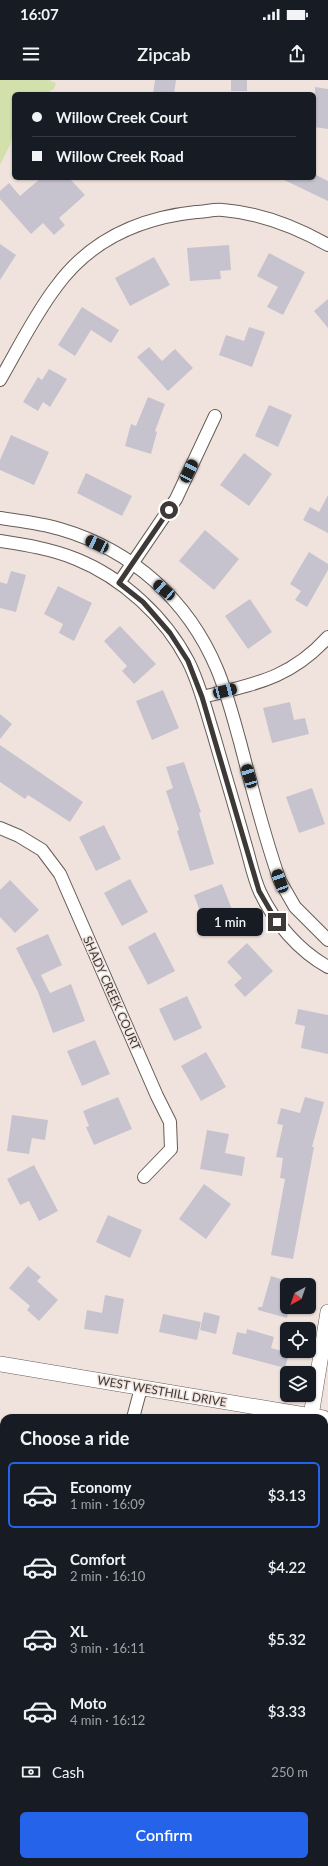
<!DOCTYPE html>
<meta charset="utf-8">
<style>
body{margin:0;font-family:Lato,sans-serif;background:#20242c;color:#f1f3f6;height:100vh;display:flex;flex-direction:column;font-size:15px;white-space:nowrap}
*{box-sizing:border-box;margin:0}
p{font-size:13px;color:#9ea1a6}
.icon{flex:none;width:22px;height:22px;fill:none;stroke:currentColor;stroke-width:2;stroke-linecap:round;stroke-linejoin:round}
.map{position:relative;flex:1;overflow:hidden}
.sheet{position:absolute;left:0px;top:1334px;width:328px;height:452px;display:flex;flex-direction:column;background:#171b24;border-radius:12px 12px 0 0;box-shadow:0 1px 3px #0004}
.sheet>*{flex:none}
.guide{position:absolute;left:12px;top:12px;width:304px;height:88px;border-radius:6px;box-shadow:0 1px 3px #0004;display:grid;align-content:center;height:88px;padding:0 20px;background:#171b24}
.needle{width:26px;rotate:220deg}
.fabs{position:absolute;left:280px;top:1198px;display:grid;gap:8px}
.fabs a{display:grid;place-items:center;width:36px;height:36px;border-radius:6px;background:#171b24;box-shadow:0 1px 3px #0004;font-size:20px}
.end{position:absolute;width:18px;height:18px;margin:-9px;border:5px solid #3e3936;background:#fff;box-shadow:0 0 0 2px #fff}
.from{border-radius:50%}
.bubble{position:absolute;height:28px;border-radius:6px;background:#171b24;box-shadow:0 1px 3px #0004;font-size:13px;font-weight:600;line-height:28px;text-align:center}
.car{position:absolute;width:12px;height:24px;margin:-12px -6px;border-radius:5px;box-shadow:0 0 3px 1px #0007;background:linear-gradient(#222 24%,#8ab4d8 0 40%,#222 0 76%,#8ab4d8 0 86%,#222 0)}
.guide b{display:flex;align-items:center;gap:14px;height:38px;font-size:15px}
.guide b+b{border-top:1px solid #363941}
.guide i{width:10px;height:10px;background:#f1f3f6}
ul{padding:0;list-style:none}
li{display:flex;align-items:center;gap:12px;height:66px;margin:0 8px 6px;padding:0 12px;border:2px solid transparent;border-radius:6px}
li div{flex:1}
li b{display:block;font-size:15px}
li em{font-style:normal;font-weight:600}
li.selected{border-color:#2563eb}
li>.icon{width:36px;height:36px;stroke-width:1.5}
h2{padding:0 20px;font-size:18px;line-height:48px}
.pay{display:flex;align-items:center;gap:10px;height:44px;padding:0 20px;font-size:15px}
.pay p{margin-inline-start:auto}
.button{display:flex;gap:8px;margin-top:auto;padding:8px 20px}
.button a{flex:1;height:46px;border-radius:6px;background:#2563eb;color:#fff;font-size:16px;font-weight:600;line-height:46px;text-align:center}
.status{display:flex;justify-content:space-between;align-items:center;height:28px;padding:0 20px;background:#171b24;direction:ltr}
.status svg{height:11px;fill:currentColor}
header{display:flex;justify-content:space-between;align-items:center;height:52px;padding:0 20px;background:#171b24;font-size:18px;font-weight:600}
.map>svg:first-child{display:block}
.green{fill:#d4e0ab}
.building{fill:#c6c3cf}
.lines{fill:none;stroke-linecap:round;stroke-linejoin:round}
.minor-casing{stroke:#665c56;stroke-width:14}
.tertiary-casing{stroke:#665c56;stroke-width:16}
.minor{stroke:#fff;stroke-width:12}
.tertiary{stroke:#fff;stroke-width:15}
.route{stroke:#3e3936;stroke-width:5}
.labels{text-anchor:middle;dominant-baseline:central;stroke-width:3;stroke-linejoin:round;paint-order:stroke}
.street-label{font-size:12px;fill:#3e3936;stroke:#f0e3dd}
</style>
<div class="status"><b>16:07</b><svg viewBox="0 0 49 12"><path d="M0 12V9h3v3zM5 12V6h3v6zM10 12V3h3v9zM15 12V0h3v12zM26 1h20v11H26zM47 4h2v5h-2z"/></svg></div>
<header><svg class="icon" aria-label="menu" viewBox="0 0 24 24"><path d="M4 6h16M4 12h16M4 18h16"/></svg>Zipcab<svg class="icon" aria-label="share" viewBox="0 0 24 24"><path d="M12 15V3M7 8l5-5 5 5M5 13v7h14v-7"/></svg></header>
<div class="map">
<svg width="328" height="1786" viewBox="0 0 328 1786">
<rect width="100%" height="100%" fill="#f0e3dd"/>
<path class="green" d="M0,0h49l7,3 -2,6 -9,5h-31v35l-4,16 -10,20z
M105,1782h157l8,4h-150z"/>
<path class="building" d="M155,0h21l-2,14h-21z
M231,0h16v11h-16z
M315,7l13,2v40l-14,-2z
M314,94l14,7v20l-48,-23h34z
M41,98h28l16,17 -26,23 6,7 -11,10 -11,-12 -12,11 -31,-35v-8l9,-8 11,13z
M0,164l16,11 -16,25z
M229,165l2,25 -11,1 1,8 -31,2 -3,-33z
M269,173l36,19 -22,43 -16,-8 11,-20 -21,-11z
M154,177l16,28 -40,21 -15,-28z
M328,219v29l-14,-17z
M82,227l37,23 -8,13 -20,-13 -16,26 -17,-11z
M249,247l16,5 -13,35 -33,-12 7,-20 18,6z
M149,267l13,14 13,-12 18,19 -25,23 -31,-34z
M49,289l18,10 -17,28 -7,-5 -5,9 -15,-9 15,-25 4,3z
M148,317l17,7 -10,27 2,1 -6,22 -26,-8 6,-22 5,2z
M269,325l23,10 -14,32 -23,-11z
M11,355l38,17 -15,33 -34,-15v-10z
M244,373l28,21 -23,32 -29,-21z
M86,393l46,23 -10,20 -45,-23z
M328,415v38l-25,-13 7,-13 9,5z
M205,450l34,29 -25,31 -35,-29z
M309,472l19,12v6l-21,37 -12,-7 6,-9 -11,-7z
M11,491l15,4 -10,37 -16,-4v-26l7,2z
M58,506l34,17 -18,38 -15,-8 4,-9 -19,-10z
M250,519l22,33 -24,17 -23,-33z
M120,546l36,38 -22,20 -12,-13 5,-5 -23,-25z
M163,610l16,38 -27,12 -16,-39z
M290,622l4,18 11,-2 4,16 -37,9 -9,-35z
M0,634l12,10 -12,15z
M0,665l83,57 -13,20 -42,-27 -3,4 -25,-17z
M184,682l17,50 -2,1 15,51 -24,7 -13,-40 2,-1 -13,-39 7,-3 -7,-21z
M312,708l13,36 -26,9 -13,-36z
M104,745l17,34 -25,12 -17,-34z
M130,799l18,33 -26,14 -18,-33z
M10,800l29,30 -24,23 -15,-16v-27z
M222,804l15,38 -29,11 -14,-38z
M155,852l20,39 -27,14 -20,-38z
M48,854l14,31 -21,10 9,18 21,-9 14,37 -32,12 -15,-41 -22,-44z
M247,863l26,28 -28,26 -11,-12 8,-7 -15,-16z
M187,916l15,32 -28,13 -15,-32z
M298,929l30,6v39l-27,-6 4,-22 -10,-2z
M95,960l15,34 -28,12 -15,-35z
M206,972l20,35 -25,14 -20,-35z
M118,1017l14,32 -38,16 -8,-18 3,-1 -6,-15z
M305,1017l19,5 -12,45h2l-21,112 -22,-4 14,-76 -5,-1 3,-20 -7,-1 7,-32 -6,-1 4,-16 19,5z
M12,1035l36,5 -3,20 -13,-2 -3,16 -22,-3z
M207,1050l22,4 -4,19 20,4 -3,19 -42,-7z
M34,1085l24,46 -19,10 -10,-20 -9,4 -13,-26z
M204,1104l27,20 -25,35 -27,-20z
M108,1135l34,15 -12,28 -34,-16z
M28,1186l13,11 -4,4 21,19 -19,21 -12,-11 3,-4 -21,-18z
M271,1196l16,5v26h2l-2,11 -29,-8v-3h4z
M105,1215l19,4 -6,35 -34,-5 3,-19 15,3z
M204,1232l16,4 -4,18 -16,-4z
M163,1234l38,8 -4,18 -38,-8z
M247,1249l27,8 -3,11 18,5 -4,15 -53,-14 5,-22 9,2z"/>
<g class="lines">
<defs>
<path id="minor" d="M0,300c18,-31 34,-64 56,-93 34,-47 83,-69 140,-75 8,0 18,-3 27,-2 37,3 73,17 105,35
M0,438c20,3 40,5 60,11 72,21 128,71 157,140 10,24 16,48 23,73 12,46 24,94 40,139l15,26 33,33
M0,461c26,4 52,8 76,18 47,19 89,58 112,102 12,23 18,50 26,75 10,35 21,71 31,107 5,16 8,34 15,49 14,30 39,59 68,75
M119,503l57,-84 39,-83
M202,617c52,-13 88,-18 126,-60
M0,748l19,8 23,14 18,24 97,222 13,26 1,27 -27,28
M133,1338l8,-30
M324,1392l4,-8
M8,1786l2,-4"/>
<path id="tertiary" d="M0,1284l323,54
M311,1336l17,-104"/>
</defs>
<use href="#minor" class="minor-casing"/>
<use href="#tertiary" class="tertiary-casing"/>
<use href="#minor" class="minor"/>
<use href="#tertiary" class="tertiary"/>
</g>
<g class="lines">
<path class="route" d="M169,430l-50,73 24,19 14,16 13,15 18,28 14,36 57,194 18,31"/>
</g>
<g class="labels">
<g class="street-label">
<text transform="translate(112 913) rotate(66)">SHADY CREEK COURT</text>
<text transform="translate(162 1311) rotate(10)">WEST WESTHILL DRIVE</text>
</g>
</g>
</svg>
<div class="fabs">
<a><svg class="needle" viewBox="-14 -14 28 28"><path d="M0-13l5 13h-10z" fill="#e53935"/><path d="M0 13l5-13h-10z" fill="#9ea1a6"/></svg></a>
<a><svg class="icon" aria-label="locate" viewBox="0 0 24 24"><circle cx="12" cy="12" r="6"/><path d="M12 2v4M12 18v4M2 12h4M18 12h4"/></svg></a>
<a><svg class="icon" aria-label="layers" viewBox="0 0 24 24"><path d="M12 4l9 5-9 5-9-5zM3 14l9 5 9-5"/></svg></a>
</div>
<i class="end from" style="left:169px;top:430px"></i>
<i class="end" style="left:277px;top:842px"></i>
<div class="bubble" style="left:197px;top:828px;width:66px">1 min</div>
<i class="car" style="left:189px;top:391px;rotate:26deg"></i>
<i class="car" style="left:97px;top:464px;rotate:295deg"></i>
<i class="car" style="left:164px;top:510px;rotate:311deg"></i>
<i class="car" style="left:225px;top:611px;rotate:76deg"></i>
<i class="car" style="left:249px;top:696px;rotate:344deg"></i>
<i class="car" style="left:280px;top:801px;rotate:340deg"></i>
<div class="guide">
<b><i class="from"></i>Willow Creek Court</b>
<b><i></i>Willow Creek Road</b>
</div>
<section class="sheet">
<h2>Choose a ride</h2>
<ul>
<li class="selected"><svg class="icon" aria-label="car" viewBox="0 0 24 24"><path d="M5 17H2v-5l4-1 3-4h7l3 4 3 1v5h-3M9 17h6M6 11h13"/><circle cx="7" cy="17" r="2"/><circle cx="17" cy="17" r="2"/></svg><div><b>Economy</b><p>1 min · 16:09</p></div><em>$3.13</em></li>
<li><svg class="icon" aria-label="car" viewBox="0 0 24 24"><path d="M5 17H2v-5l4-1 3-4h7l3 4 3 1v5h-3M9 17h6M6 11h13"/><circle cx="7" cy="17" r="2"/><circle cx="17" cy="17" r="2"/></svg><div><b>Comfort</b><p>2 min · 16:10</p></div><em>$4.22</em></li>
<li><svg class="icon" aria-label="car" viewBox="0 0 24 24"><path d="M5 17H2v-5l4-1 3-4h7l3 4 3 1v5h-3M9 17h6M6 11h13"/><circle cx="7" cy="17" r="2"/><circle cx="17" cy="17" r="2"/></svg><div><b>XL</b><p>3 min · 16:11</p></div><em>$5.32</em></li>
<li><svg class="icon" aria-label="car" viewBox="0 0 24 24"><path d="M5 17H2v-5l4-1 3-4h7l3 4 3 1v5h-3M9 17h6M6 11h13"/><circle cx="7" cy="17" r="2"/><circle cx="17" cy="17" r="2"/></svg><div><b>Moto</b><p>4 min · 16:12</p></div><em>$3.33</em></li>
</ul>
<div class="pay"><svg class="icon" aria-label="cash" viewBox="0 0 24 24"><path d="M3 7h18v10H3z"/><circle cx="12" cy="12" r="2"/></svg>Cash<p>250 m</p></div>
<div class="button"><a>Confirm</a></div>
</section>
</div>
